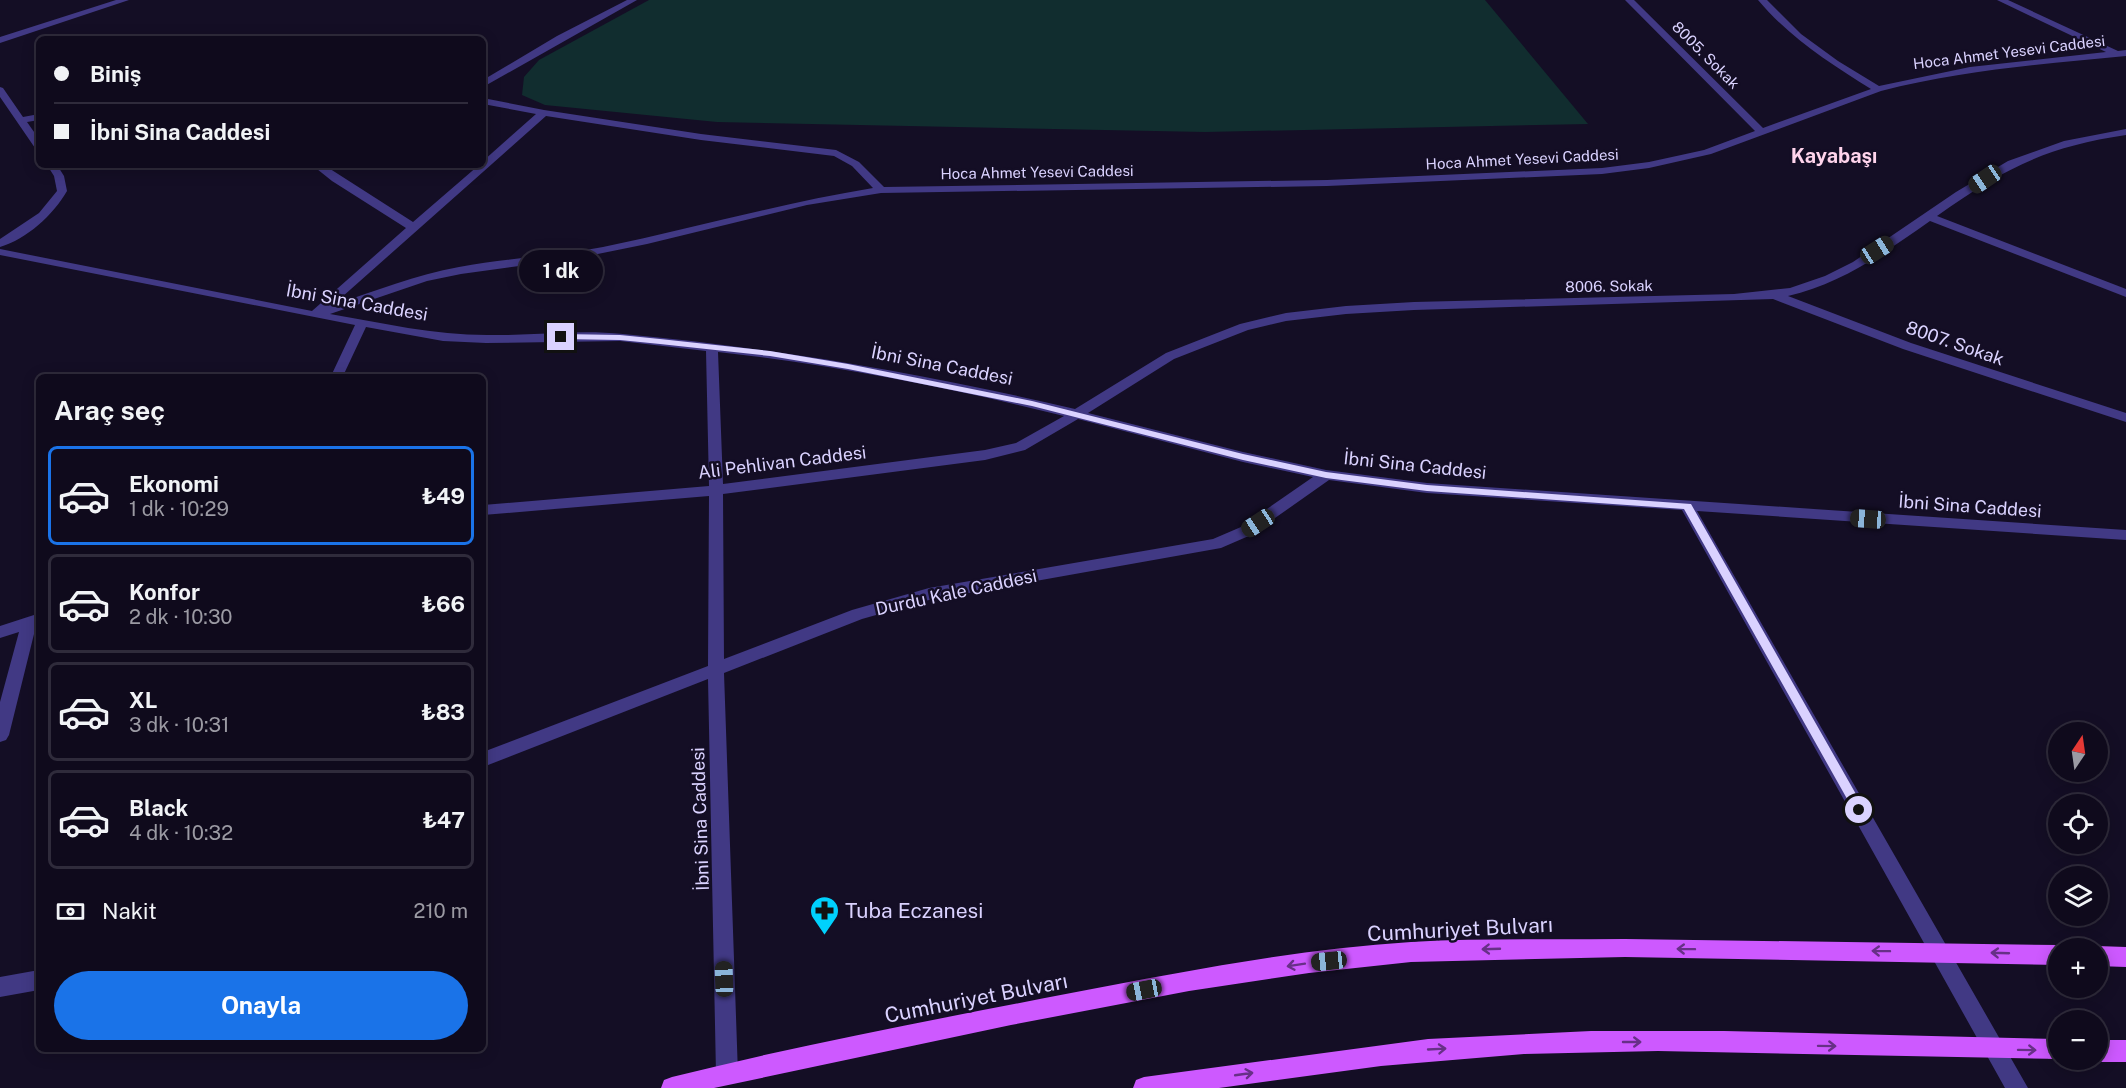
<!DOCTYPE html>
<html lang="tr">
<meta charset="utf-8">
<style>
body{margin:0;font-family:"Public Sans",sans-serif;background:#181325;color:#f1f3f6;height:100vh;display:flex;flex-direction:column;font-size:22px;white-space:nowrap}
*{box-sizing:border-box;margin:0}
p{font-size:20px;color:#9b9aa3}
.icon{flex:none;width:33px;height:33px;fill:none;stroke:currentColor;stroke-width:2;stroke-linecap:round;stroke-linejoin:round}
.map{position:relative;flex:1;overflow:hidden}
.details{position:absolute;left:36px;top:374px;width:450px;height:678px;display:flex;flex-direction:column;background:#0f0a1c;border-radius:9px;box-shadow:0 3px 15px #0003,0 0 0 2px #2f2b3b}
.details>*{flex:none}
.top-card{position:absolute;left:36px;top:36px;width:450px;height:132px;border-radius:9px;box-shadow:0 3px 15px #0003,0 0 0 2px #2f2b3b;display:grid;align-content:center;height:132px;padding:0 18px;background:#0f0a1c}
.needle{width:39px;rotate:13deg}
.buttons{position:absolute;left:2048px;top:722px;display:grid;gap:12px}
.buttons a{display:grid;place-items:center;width:60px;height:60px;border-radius:50%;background:#0f0a1c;box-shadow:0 3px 15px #0003,0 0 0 2px #2f2b3b;font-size:30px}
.end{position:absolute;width:27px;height:27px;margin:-14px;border:8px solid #dad2ff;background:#111;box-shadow:0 0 0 3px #111}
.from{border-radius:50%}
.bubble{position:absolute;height:42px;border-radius:21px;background:#0f0a1c;box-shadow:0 3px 15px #0003,0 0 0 2px #2f2b3b;font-size:20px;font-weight:700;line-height:42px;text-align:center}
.car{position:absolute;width:18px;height:36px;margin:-18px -9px;border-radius:8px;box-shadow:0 0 4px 2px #0007;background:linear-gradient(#222 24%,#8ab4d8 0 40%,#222 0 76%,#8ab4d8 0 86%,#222 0)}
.top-card b{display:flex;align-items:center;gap:21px;height:57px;font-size:22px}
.top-card b+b{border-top:2px solid #2f2b3b}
.top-card i{width:15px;height:15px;background:#f1f3f6}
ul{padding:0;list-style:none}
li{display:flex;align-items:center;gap:18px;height:99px;margin:0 12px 9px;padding:0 6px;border:3px solid #2f2b3b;border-radius:9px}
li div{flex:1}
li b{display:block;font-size:22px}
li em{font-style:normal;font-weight:700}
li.on{border-color:#1a73e8}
li>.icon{width:54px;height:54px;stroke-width:1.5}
h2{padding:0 18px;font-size:27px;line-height:72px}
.pay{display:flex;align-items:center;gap:15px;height:66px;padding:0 18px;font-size:22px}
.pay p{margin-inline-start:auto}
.cta{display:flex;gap:12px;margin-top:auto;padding:12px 18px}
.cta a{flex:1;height:69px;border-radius:36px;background:#1a73e8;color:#fff;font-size:24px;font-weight:700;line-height:69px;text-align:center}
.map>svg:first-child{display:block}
.green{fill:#112d2f}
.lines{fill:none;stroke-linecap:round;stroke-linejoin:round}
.minor{fill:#413984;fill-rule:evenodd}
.major{fill:#cd59ff;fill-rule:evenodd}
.oneway{stroke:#673087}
.route{fill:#dad2ff}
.labels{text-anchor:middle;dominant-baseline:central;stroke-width:5;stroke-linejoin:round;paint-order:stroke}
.far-street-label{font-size:15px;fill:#dad2ff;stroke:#140e25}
.street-label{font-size:18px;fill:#dad2ff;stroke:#140e25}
.far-district-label{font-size:20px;font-weight:bold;fill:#ffd4ec;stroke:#140e25}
.near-poi-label{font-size:21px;fill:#dad2ff;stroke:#140e25;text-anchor:start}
.near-street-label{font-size:21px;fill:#dad2ff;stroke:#140e25}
</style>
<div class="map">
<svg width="2126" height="1088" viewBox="0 0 2126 1088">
<rect width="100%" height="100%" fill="#140e25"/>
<path class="green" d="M649,0h836l103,124 -383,8 -488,-10 -172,-17 -23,-10 2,-18 15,-17z"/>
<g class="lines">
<path class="minor" d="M116,0h13l-129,43v-6z
M627,0h10l-154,87v-7l74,-44z
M1625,0h9l129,128 108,-39c-42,-26 -82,-52 -113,-89h9l34,34 37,27 41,25 91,-19 136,-15 -109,-52h11l110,51 8,-1v6c-82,8 -164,14 -245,35l-170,63 -62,14 -47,6 -275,12 -446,7 -74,12 -160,39 -69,14 -117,16 -34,7 -97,33c52,9 104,21 157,21 45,1 91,-6 136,-1 152,14 303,40 452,75l91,-56 74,-29 46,-11 60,-7 68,-4 320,-8 56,-6 35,-12 28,-14 103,-70 52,-31 56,-20 62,-12v6c-81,12 -123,34 -189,81l189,73v8l-196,-76c-44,31 -89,63 -142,75l123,47 215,70v9l-223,-73 -130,-50 -359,11 -68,4 -60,7 -38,9 -74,29 -86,54 155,39 83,18 101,13 699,47v10l-429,-29 331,577h-23l-323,-578 -255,-17 -98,-13 -78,55 -30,13 -292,52 -67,19 -138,54 14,401 -3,8 -8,3 -8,-3 -3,-8 -8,-395 -225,88v-15l225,-86 1,-170 -226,19v-10l226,-19 -3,-135 -86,-10 -134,2 -43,-2 -77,-14 -23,49h-12l24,-51 -355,-70v-6l312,62 94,-83 -74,-47 -20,-16h12l89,57 66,-57h4v-4l53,-47 -53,-10v-6l61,12 157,24 135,16 23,12 25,25 443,-7 275,-12 47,-6 55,-12 51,-19zM546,116l155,24 133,16 18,10 21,22c-91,15 -179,40 -270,59 -48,9 -96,11 -144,20 -43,8 -84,24 -126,38zM718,352c117,13 233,36 346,64l-48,27 -31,7 -262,34zM1078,419l165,43 70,15 -72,50 -28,12 -284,49 -77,22 -128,49 -1,-165 262,-34 40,-10z
M0,87l3,1 20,29 16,-3v6l-12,2 12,17v10l-4,-1 -35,-51z
M47,165h10l7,11 3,15c-14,24 -40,48 -67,56v-8l39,-26 18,-22 -3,-15z
M37,614l2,1v10l-3,1 -27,109 -3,5 -6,2v-40l19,-70 -19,6v-12z
M39,970v20l-39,7v-20z"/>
<path class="major" d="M1625,939l433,6 6,3h-6v17l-433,-8 -214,5 -102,11 -120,18 -178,34 -297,63h-53l3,-8 8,-3c131,-33 266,-58 399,-84 112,-21 226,-44 340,-51 71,-4 143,-2 214,-3z
M2097,946l29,1v20l-29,-1v-18h-4z
M1591,1031h133l334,8v20h4l-404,-8 -134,3 -143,12 -162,22h-86l3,-8 8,-3 284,-38z
M2097,1040h29v22h-29l-6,-3h6z"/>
</g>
<defs><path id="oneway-shaft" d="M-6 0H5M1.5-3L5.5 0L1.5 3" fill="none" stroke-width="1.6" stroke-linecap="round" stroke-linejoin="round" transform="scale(1.5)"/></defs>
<g class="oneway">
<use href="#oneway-shaft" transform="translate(1491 949) rotate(178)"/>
<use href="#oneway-shaft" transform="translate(1686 949) rotate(-179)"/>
<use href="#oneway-shaft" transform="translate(1881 951) rotate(-179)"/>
<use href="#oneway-shaft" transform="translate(2000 953) rotate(-178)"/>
<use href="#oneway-shaft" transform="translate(1296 965) rotate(171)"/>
<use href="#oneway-shaft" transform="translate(1632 1042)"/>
<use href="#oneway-shaft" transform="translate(1827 1046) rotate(1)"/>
<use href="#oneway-shaft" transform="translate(1437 1049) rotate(-3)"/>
<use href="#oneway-shaft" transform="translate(2027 1050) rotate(1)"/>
<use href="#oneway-shaft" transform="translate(1244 1074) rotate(-8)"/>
</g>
<path class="route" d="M561,334l59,1 40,4 110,12 78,13 184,37 211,53 83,18 101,13 264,19 174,306 -6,5 -4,-2 -171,-304 -257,-18 -101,-13 -83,-18 -211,-54 -184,-37 -78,-13 -110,-12 -40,-4 -61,-1v-4z"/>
<defs>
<symbol id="pharmacy-pin" viewBox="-11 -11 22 30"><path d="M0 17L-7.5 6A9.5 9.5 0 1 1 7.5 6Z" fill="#00d1fd" stroke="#140e25"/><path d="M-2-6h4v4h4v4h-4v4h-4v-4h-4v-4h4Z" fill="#111"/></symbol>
</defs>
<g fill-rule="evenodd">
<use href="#pharmacy-pin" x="808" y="894" width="33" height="45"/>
</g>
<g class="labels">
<g class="far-street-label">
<text transform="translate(2009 52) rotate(-7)">Hoca Ahmet Yesevi Caddesi</text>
<text transform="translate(1706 55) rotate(45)">8005. Sokak</text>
<text transform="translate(1522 159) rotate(-3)">Hoca Ahmet Yesevi Caddesi</text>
<text transform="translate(1037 172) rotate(-1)">Hoca Ahmet Yesevi Caddesi</text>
<text transform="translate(1609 286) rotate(-1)">8006. Sokak</text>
</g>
<g class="street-label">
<text transform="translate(357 302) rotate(10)">İbni Sina Caddesi</text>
<text transform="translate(1955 343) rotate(19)">8007. Sokak</text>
<text transform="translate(942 365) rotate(11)">İbni Sina Caddesi</text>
<text transform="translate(782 462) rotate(-7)">Ali Pehlivan Caddesi</text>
<text transform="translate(1415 465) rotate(6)">İbni Sina Caddesi</text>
<text transform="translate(1970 506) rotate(4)">İbni Sina Caddesi</text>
<text transform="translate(956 592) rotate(-12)">Durdu Kale Caddesi</text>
<text transform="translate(700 819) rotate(-92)">İbni Sina Caddesi</text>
</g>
<g class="far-district-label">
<text x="1834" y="156">Kayabaşı</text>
</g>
<g class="near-poi-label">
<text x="845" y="910">Tuba Eczanesi</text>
</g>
<g class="near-street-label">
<text transform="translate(1460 929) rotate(-3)">Cumhuriyet Bulvarı</text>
<text transform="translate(976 998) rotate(-11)">Cumhuriyet Bulvarı</text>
</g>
</g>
</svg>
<div class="buttons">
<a><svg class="needle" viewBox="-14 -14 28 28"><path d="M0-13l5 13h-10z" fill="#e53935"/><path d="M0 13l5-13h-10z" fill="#9b9aa3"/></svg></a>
<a><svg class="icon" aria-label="locate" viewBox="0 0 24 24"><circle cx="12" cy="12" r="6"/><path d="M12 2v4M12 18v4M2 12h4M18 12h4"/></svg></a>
<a><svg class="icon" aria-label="layers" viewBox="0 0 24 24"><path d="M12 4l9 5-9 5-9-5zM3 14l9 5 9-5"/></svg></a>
<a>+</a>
<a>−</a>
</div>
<i class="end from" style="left:1859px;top:810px"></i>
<i class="end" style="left:561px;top:337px"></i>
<div class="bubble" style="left:519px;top:250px;width:84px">1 dk</div>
<i class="car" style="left:1985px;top:179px;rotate:236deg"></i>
<i class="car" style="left:1877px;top:250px;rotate:58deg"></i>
<i class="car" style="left:1868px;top:519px;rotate:274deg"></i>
<i class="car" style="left:1258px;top:523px;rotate:237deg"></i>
<i class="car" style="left:1329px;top:961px;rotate:264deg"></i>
<i class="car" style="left:724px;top:979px;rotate:358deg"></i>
<i class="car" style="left:1144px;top:990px;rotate:259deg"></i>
<div class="top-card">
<b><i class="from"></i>Biniş</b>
<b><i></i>İbni Sina Caddesi</b>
</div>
<section class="details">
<h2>Araç seç</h2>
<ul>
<li class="on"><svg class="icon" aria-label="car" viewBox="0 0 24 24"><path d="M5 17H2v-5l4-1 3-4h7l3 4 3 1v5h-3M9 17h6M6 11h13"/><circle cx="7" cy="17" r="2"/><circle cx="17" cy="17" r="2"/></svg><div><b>Ekonomi</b><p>1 dk · 10:29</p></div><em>₺49</em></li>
<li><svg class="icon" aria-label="car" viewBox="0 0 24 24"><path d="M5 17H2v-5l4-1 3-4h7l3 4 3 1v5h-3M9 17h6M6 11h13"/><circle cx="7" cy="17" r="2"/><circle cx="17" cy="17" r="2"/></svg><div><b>Konfor</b><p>2 dk · 10:30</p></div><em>₺66</em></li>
<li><svg class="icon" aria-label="car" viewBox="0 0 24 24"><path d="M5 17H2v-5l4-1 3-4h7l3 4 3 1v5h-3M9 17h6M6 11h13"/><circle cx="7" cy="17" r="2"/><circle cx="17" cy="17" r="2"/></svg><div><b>XL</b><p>3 dk · 10:31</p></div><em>₺83</em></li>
<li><svg class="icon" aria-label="car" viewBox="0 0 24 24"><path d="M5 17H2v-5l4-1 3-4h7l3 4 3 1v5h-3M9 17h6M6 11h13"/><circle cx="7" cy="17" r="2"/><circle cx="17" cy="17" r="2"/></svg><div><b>Black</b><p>4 dk · 10:32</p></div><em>₺47</em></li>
</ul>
<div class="pay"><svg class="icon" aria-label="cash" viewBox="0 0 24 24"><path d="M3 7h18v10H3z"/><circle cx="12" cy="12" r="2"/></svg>Nakit<p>210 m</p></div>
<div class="cta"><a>Onayla</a></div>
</section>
</div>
